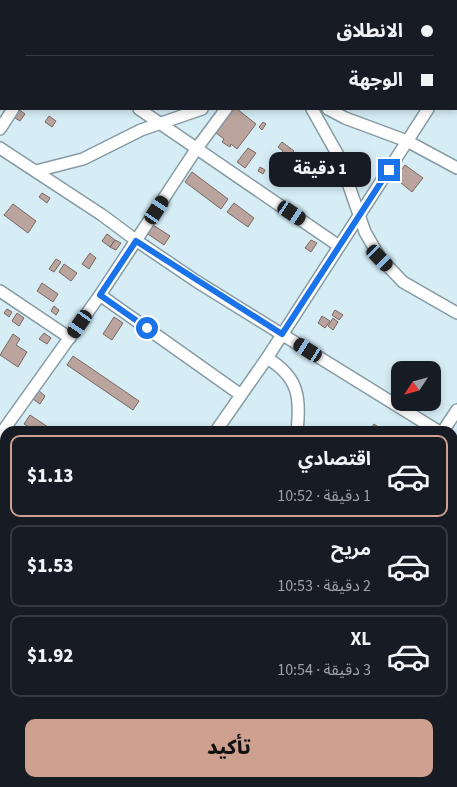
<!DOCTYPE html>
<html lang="ar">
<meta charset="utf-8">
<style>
body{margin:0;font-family:"Source Sans 3","Noto Sans Arabic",sans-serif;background:#242831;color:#f1f3f6;direction:rtl;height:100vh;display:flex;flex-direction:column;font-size:19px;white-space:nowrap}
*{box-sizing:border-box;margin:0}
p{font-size:16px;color:#9ea1a6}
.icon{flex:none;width:28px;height:28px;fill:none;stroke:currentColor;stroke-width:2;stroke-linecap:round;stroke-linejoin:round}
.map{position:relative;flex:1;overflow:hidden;direction:ltr}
.details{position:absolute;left:0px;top:426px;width:458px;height:361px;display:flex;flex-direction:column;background:#171b24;border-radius:15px 15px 0 0;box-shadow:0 2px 8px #0003;direction:rtl}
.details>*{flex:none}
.top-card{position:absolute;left:0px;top:0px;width:458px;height:110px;box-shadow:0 2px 8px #0003;direction:rtl;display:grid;align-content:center;height:110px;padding:0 25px;background:#171b24}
.needle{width:32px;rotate:234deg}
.controls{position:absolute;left:391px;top:361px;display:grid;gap:10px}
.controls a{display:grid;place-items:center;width:50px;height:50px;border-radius:10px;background:#171b24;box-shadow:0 2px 8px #0003;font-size:25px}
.end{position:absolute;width:22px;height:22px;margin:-11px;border:6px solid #1a73e8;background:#fff;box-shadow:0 0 0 2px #fff}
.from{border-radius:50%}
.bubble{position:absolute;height:35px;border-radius:10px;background:#171b24;box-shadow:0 2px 8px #0003;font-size:16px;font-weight:800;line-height:35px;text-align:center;direction:rtl}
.car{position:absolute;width:15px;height:30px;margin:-15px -8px;border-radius:6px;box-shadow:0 0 4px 1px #0007;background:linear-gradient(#222 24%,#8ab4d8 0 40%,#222 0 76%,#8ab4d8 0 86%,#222 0)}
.top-card b{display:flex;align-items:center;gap:18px;height:48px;font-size:19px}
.top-card b+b{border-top:1px solid #363941}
.top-card i{width:12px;height:12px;background:#f1f3f6}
ul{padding:9px 0 0;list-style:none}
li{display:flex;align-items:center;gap:15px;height:82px;margin:0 10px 8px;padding:0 15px;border:2px solid #363941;border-radius:10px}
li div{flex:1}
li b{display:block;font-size:19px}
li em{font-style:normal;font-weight:800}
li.active{border-color:#cda08f}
li>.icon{width:45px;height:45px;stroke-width:1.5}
.cta{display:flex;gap:10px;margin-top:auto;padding:10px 25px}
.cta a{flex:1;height:58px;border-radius:10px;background:#cda08f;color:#111;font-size:20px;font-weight:800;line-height:58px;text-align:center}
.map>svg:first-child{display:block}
.building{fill:#baa49d;stroke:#7b6761}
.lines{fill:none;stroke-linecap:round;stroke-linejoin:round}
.minor-casing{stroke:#869ba4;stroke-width:14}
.trunk-casing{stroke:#cdcfd0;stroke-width:21}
.minor{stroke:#fff;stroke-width:11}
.trunk{stroke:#5ab4d3;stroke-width:19}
.route{stroke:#1a73e8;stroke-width:6}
</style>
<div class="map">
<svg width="457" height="787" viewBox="0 0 457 787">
<rect width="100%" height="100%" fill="#d6edf6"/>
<path class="building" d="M18,109l7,5 -5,7 -8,-5z
M234,109h3l19,15 -19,25 -6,-5 -1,3 -8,-5 2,-3 -8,-6z
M49,116l7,5 -4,6 -7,-5z
M263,122l3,2 -4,6 -3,-3z
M282,142l12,9 -9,12 -7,-5 5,-7 -5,-4z
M248,148l8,5 -11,15 -8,-6z
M405,165l18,13 -11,14 -17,-14z
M260,167l5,3 -2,4 -5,-3z
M192,172l36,27 -7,10 -36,-27z
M42,193l8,5 -3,5 -8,-6z
M234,203l20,15 -6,9 -21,-15z
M13,204l23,17 -8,12 -24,-18z
M153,225l17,11 -6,9 -16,-11z
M107,234l8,6 -5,7 -8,-6z
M115,240l6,3 -5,7 -6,-3z
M311,240l6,3 -6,9 -6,-4z
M90,253l6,5 -7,11 -7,-5z
M56,259l5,3 -7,10 -5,-3z
M64,264l13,9 -6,8 -12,-9z
M42,283l16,11 -5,8 -16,-11z
M54,306l5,4 -3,5 -5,-4z
M7,309l5,3 -3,5 -5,-4z
M335,310l8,5 -4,5 -7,-5z
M17,313l7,5 -5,8 -7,-5z
M322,316l8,5 -5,7 -7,-5z
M114,317l9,6 -11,17 -9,-6z
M333,318l5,4 -5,8 -5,-4z
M44,333l7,5 -4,6 -8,-5z
M13,334l7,5 -4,6 11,7 -9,15 -18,-12z
M73,356l66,45 -6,9 -66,-45z
M38,390l7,6 -5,8 -7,-5z
M30,415l24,16h-19l-11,-7z
M374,424l10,7h-15z
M157,782h16l-2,5h-17z"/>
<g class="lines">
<defs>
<path id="minor" d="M195,0l1,1
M405,0l2,1
M87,1l1,-1
M298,1l1,-1
M0,15l1,1
M456,35h1
M456,63l1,-1
M139,109l200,137
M312,109l27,48 26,75 15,26 23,24 54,31
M328,109l17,9 62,23 50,27
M0,129l13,-20
M0,148l102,67 35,26 59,40 242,150
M36,171l47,-12 58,-29 61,-21
M0,291l70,47
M100,295l141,100
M267,358c31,19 34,38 30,73
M216,431l51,-73 161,-249
M443,431l14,-21
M0,435l100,-140 97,-147 29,-39
M0,570l5,3
M0,707l5,4
M452,755l5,5
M0,756l5,-7
M110,782l6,5
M223,787l3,-5"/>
<path id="trunk" d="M452,486l5,-7
M254,787l3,-5"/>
</defs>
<use href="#minor" class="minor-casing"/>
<use href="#trunk" class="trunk-casing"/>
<use href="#minor" class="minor"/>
<use href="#trunk" class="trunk"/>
</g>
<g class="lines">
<path class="route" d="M147,328l-47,-33 36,-54 146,93 107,-164"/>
</g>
</svg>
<div class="controls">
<a><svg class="needle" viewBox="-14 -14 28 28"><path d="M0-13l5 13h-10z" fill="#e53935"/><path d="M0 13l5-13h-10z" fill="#9ea1a6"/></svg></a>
</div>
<i class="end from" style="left:147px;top:328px"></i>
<i class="end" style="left:389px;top:170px"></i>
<div class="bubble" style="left:269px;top:152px;width:102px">1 دقيقة</div>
<i class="car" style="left:157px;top:210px;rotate:33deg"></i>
<i class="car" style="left:292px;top:213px;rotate:124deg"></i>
<i class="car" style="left:380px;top:258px;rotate:136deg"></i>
<i class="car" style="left:80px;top:324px;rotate:215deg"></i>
<i class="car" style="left:308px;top:350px;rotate:302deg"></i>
<div class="top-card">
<b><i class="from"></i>الانطلاق</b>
<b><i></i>الوجهة</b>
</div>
<section class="details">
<ul>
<li class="active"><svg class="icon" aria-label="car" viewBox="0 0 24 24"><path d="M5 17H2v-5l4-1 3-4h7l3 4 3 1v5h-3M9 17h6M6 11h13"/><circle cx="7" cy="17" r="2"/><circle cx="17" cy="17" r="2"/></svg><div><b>اقتصادي</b><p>1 دقيقة · 10:52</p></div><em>$1.13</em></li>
<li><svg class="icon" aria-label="car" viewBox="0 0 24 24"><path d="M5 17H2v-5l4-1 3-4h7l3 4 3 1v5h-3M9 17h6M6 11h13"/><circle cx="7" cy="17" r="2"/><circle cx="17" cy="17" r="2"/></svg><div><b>مريح</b><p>2 دقيقة · 10:53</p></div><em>$1.53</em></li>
<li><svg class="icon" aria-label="car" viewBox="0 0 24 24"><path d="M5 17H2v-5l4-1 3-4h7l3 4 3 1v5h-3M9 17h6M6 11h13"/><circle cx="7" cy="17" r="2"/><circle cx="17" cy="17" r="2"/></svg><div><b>XL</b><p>3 دقيقة · 10:54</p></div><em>$1.92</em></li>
</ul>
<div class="cta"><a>تأكيد</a></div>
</section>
</div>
